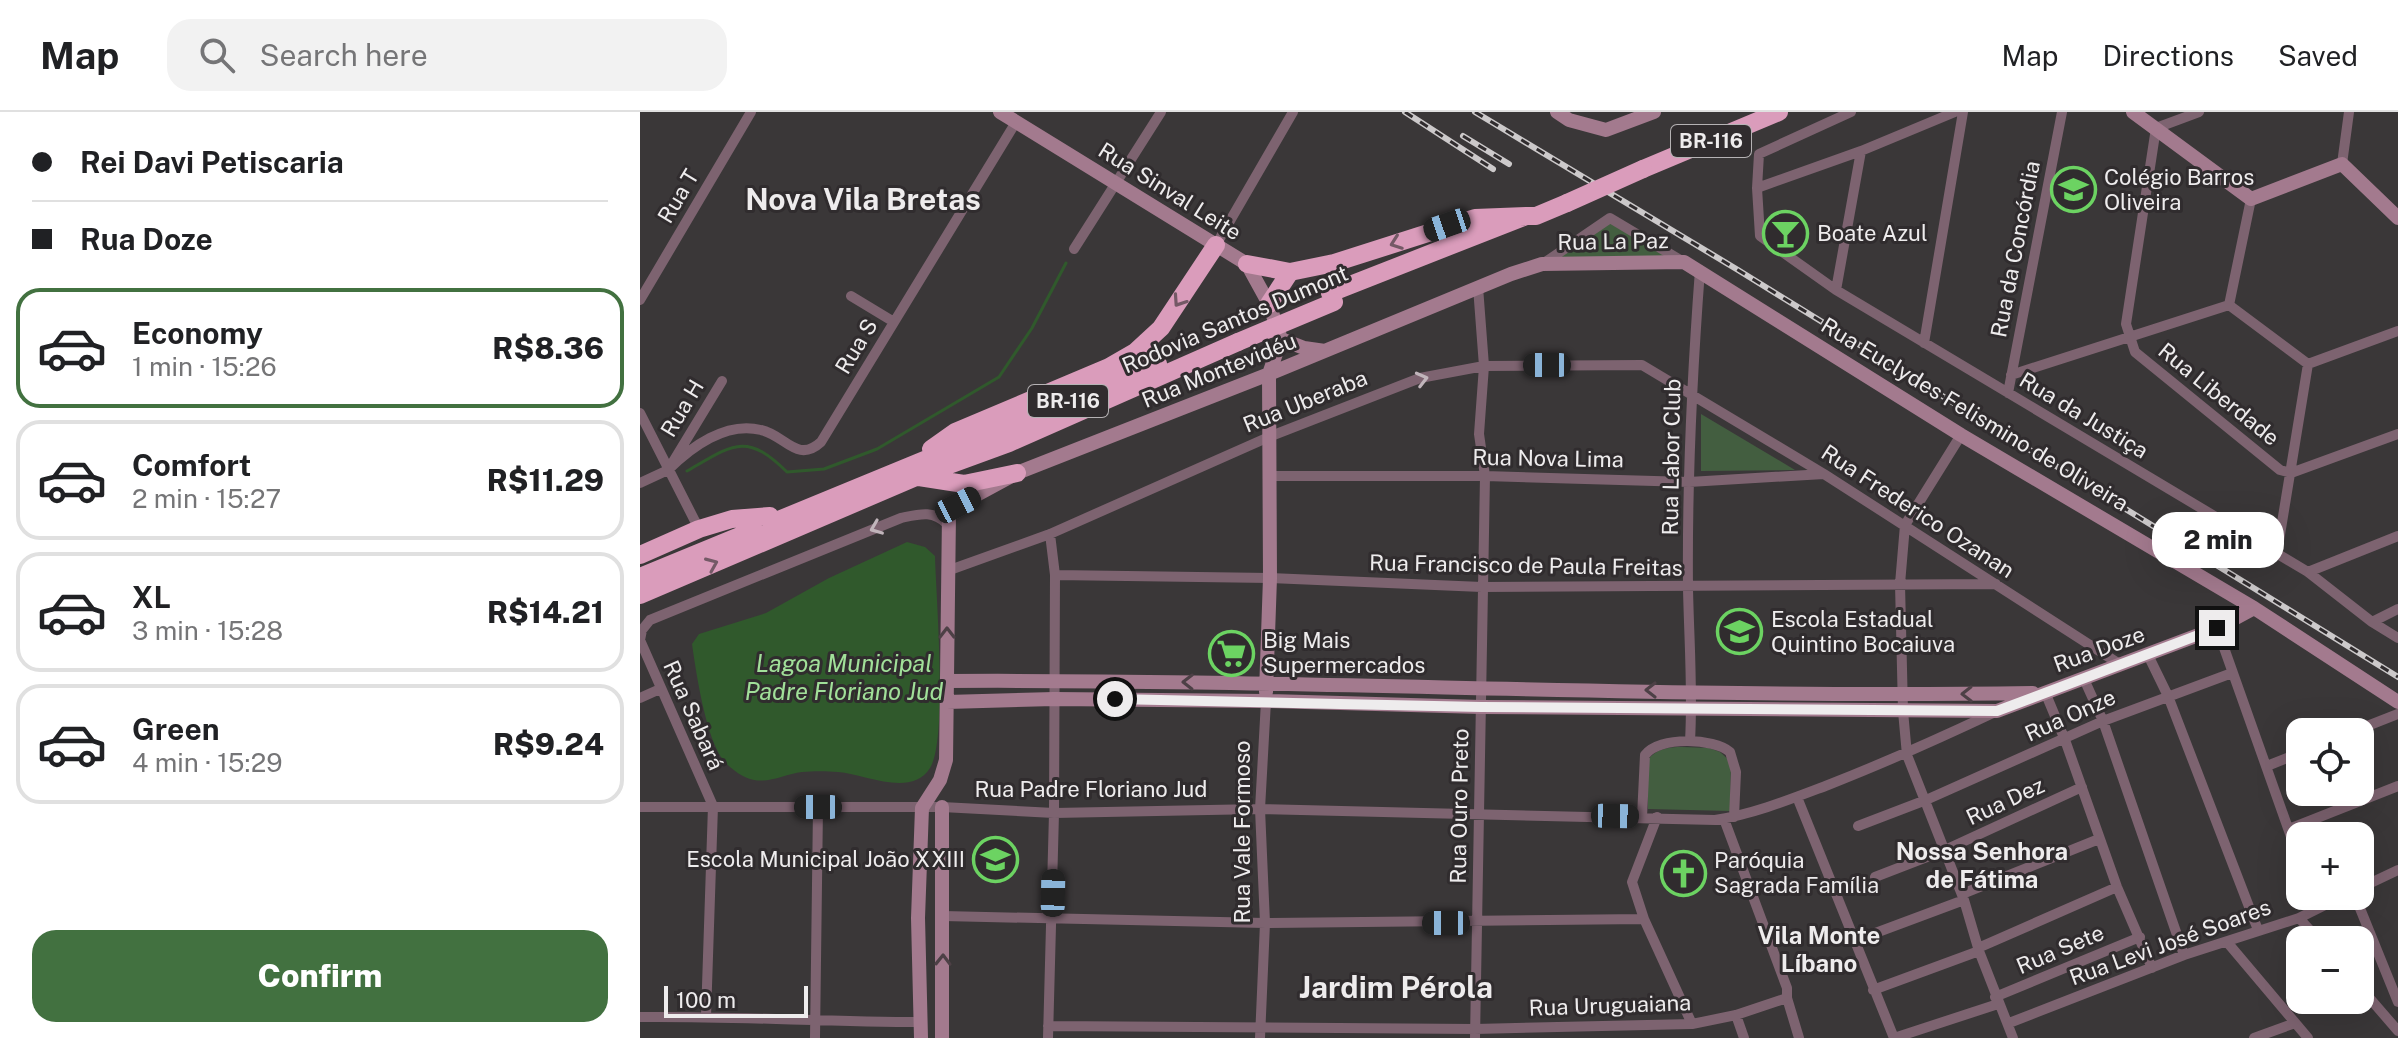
<!DOCTYPE html>
<meta charset="utf-8">
<style>
body{margin:0;font-family:"Public Sans",sans-serif;background:#f2f2f2;color:#202124;height:100vh;display:flex;flex-direction:column;font-size:30px;white-space:nowrap}
*{box-sizing:border-box;margin:0}
p{font-size:26px;color:#757577}
.icon{flex:none;width:44px;height:44px;fill:none;stroke:currentColor;stroke-width:2;stroke-linecap:round;stroke-linejoin:round}
.map{position:relative;flex:1;overflow:hidden}
.details{display:flex;flex-direction:column;background:#fff;width:640px}
.details>*{flex:none}
.guide{display:grid;align-content:center;height:176px;padding:0 32px;background:#fff}
.tools{position:absolute;left:1646px;top:606px;display:grid;gap:16px}
.tools a{display:grid;place-items:center;width:88px;height:88px;border-radius:16px;background:#fff;box-shadow:0 8px 32px #0002;font-size:40px}
.scale{position:absolute;left:24px;bottom:20px;width:144px;box-sizing:border-box;padding-left:8px;border:4px solid #eeeced;border-top:0;font-size:22px;line-height:28px;white-space:nowrap;color:#eeeced;-webkit-text-stroke:6px #302c2e;paint-order:stroke}
.end{position:absolute;width:36px;height:36px;margin:-18px;border:10px solid #eeeced;background:#111;box-shadow:0 0 0 4px #111}
.from{border-radius:50%}
.bubble{position:absolute;height:56px;border-radius:24px;background:#fff;box-shadow:0 8px 32px #0002;font-size:26px;font-weight:800;line-height:56px;text-align:center}
.car{position:absolute;width:24px;height:48px;margin:-24px -12px;border-radius:10px;box-shadow:0 0 6px 2px #0007;background:linear-gradient(#222 24%,#8ab4d8 0 40%,#222 0 76%,#8ab4d8 0 86%,#222 0)}
.guide b{display:flex;align-items:center;gap:28px;height:76px;font-size:30px}
.guide b+b{border-top:2px solid #e0e0e0}
.guide i{width:20px;height:20px;background:#202124}
ul{padding:0;list-style:none}
li{display:flex;align-items:center;gap:24px;height:120px;margin:0 16px 12px;padding:0 16px;border:4px solid #e0e0e0;border-radius:24px}
li div{flex:1}
li b{display:block;font-size:30px}
li em{font-style:normal;font-weight:800}
li.on{border-color:#427140}
li>.icon{width:72px;height:72px;stroke-width:1.5}
.cta{display:flex;gap:16px;margin-top:auto;padding:16px 32px}
.cta a{flex:1;height:92px;border-radius:24px;background:#427140;color:#fff;font-size:32px;font-weight:800;line-height:92px;text-align:center}
header{display:flex;align-items:center;gap:48px;box-sizing:border-box;height:112px;padding:0 40px;background:#fff;border-bottom:2px solid #e0e0e0}
header strong{font-size:38px}
nav{display:flex;gap:44px;margin-inline-start:auto;font-size:28px}
.search{width:560px;height:72px;background:#f2f2f2;display:flex;align-items:center;gap:20px;box-sizing:border-box;padding:0 28px;border-radius:24px;color:#757577;font-size:30px}
main{display:flex;flex:1;min-height:0}
.map>svg:first-child{display:block}
.green{fill:#435e40}
.water{fill:#30592c}
.lines{fill:none;stroke-linecap:round;stroke-linejoin:round}
.stream{stroke:#30592c;stroke-width:3}
.street{stroke:#7d6370;stroke-width:10}
.secondary{stroke:#a37a8e;stroke-width:14}
.highway{stroke:#da9cbb;stroke-width:18}
.rail-casing{stroke:#ccc9ca;stroke-width:6}
.rail{stroke:#302c2e;stroke-width:3;stroke-dasharray:9;stroke-linecap:butt}
.highway-bridge{stroke:#da9cbb;stroke-width:18}
.oneway{stroke:#745966}
.oneway2{stroke:#c1b5bb}
.oneway3{stroke:#4d4046}
.route{stroke:#eeeced;stroke-width:10}
.labels{text-anchor:middle;dominant-baseline:central;stroke-width:6;stroke-linejoin:round;paint-order:stroke}
.shield{fill:#302c2e;stroke:#b5b2b4;stroke-width:2}
.shield-label{font-size:20px;font-weight:bold;fill:#eeeced}
.poi-label{font-size:22px;fill:#eeeced;stroke:#302c2e;text-anchor:start}
.street-label{font-size:22px;fill:#eeeced;stroke:#302c2e}
.water-label{font-size:24px;font-style:italic;fill:#a1e099;stroke:#302c2e}
.neighbourhood-label{font-size:24px;font-weight:bold;fill:#eeeced;stroke:#302c2e}
.district-label{font-size:30px;font-weight:bold;fill:#eeeced;stroke:#302c2e}
</style>
<header>
<strong>Map</strong>
<div class="search"><svg class="icon" aria-label="search" viewBox="0 0 24 24"><circle cx="10" cy="10" r="6"/><path d="M15 15l6 6"/></svg>Search here</div>
<nav><a>Map</a><a>Directions</a><a>Saved</a></nav>
</header>
<main>
<section class="details">
<div class="guide">
<b><i class="from"></i>Rei Davi Petiscaria</b>
<b><i></i>Rua Doze</b>
</div>
<ul>
<li class="on"><svg class="icon" aria-label="car" viewBox="0 0 24 24"><path d="M5 17H2v-5l4-1 3-4h7l3 4 3 1v5h-3M9 17h6M6 11h13"/><circle cx="7" cy="17" r="2"/><circle cx="17" cy="17" r="2"/></svg><div><b>Economy</b><p>1 min · 15:26</p></div><em>R$8.36</em></li>
<li><svg class="icon" aria-label="car" viewBox="0 0 24 24"><path d="M5 17H2v-5l4-1 3-4h7l3 4 3 1v5h-3M9 17h6M6 11h13"/><circle cx="7" cy="17" r="2"/><circle cx="17" cy="17" r="2"/></svg><div><b>Comfort</b><p>2 min · 15:27</p></div><em>R$11.29</em></li>
<li><svg class="icon" aria-label="car" viewBox="0 0 24 24"><path d="M5 17H2v-5l4-1 3-4h7l3 4 3 1v5h-3M9 17h6M6 11h13"/><circle cx="7" cy="17" r="2"/><circle cx="17" cy="17" r="2"/></svg><div><b>XL</b><p>3 min · 15:28</p></div><em>R$14.21</em></li>
<li><svg class="icon" aria-label="car" viewBox="0 0 24 24"><path d="M5 17H2v-5l4-1 3-4h7l3 4 3 1v5h-3M9 17h6M6 11h13"/><circle cx="7" cy="17" r="2"/><circle cx="17" cy="17" r="2"/></svg><div><b>Green</b><p>4 min · 15:29</p></div><em>R$9.24</em></li>
</ul>
<div class="cta"><a>Confirm</a></div>
</section>
<div class="map">
<svg width="1758" height="926" viewBox="0 0 1758 926">
<rect width="100%" height="100%" fill="#3a3738"/>
<path class="green" d="M968,110l63,36 -118,2z
M1061,302l94,56 -94,1z
M1069,636l11,4 11,10 -1,49 -82,-2v-49c12,-18 41,-12 61,-12z"/>
<path class="water" d="M267,430l18,5 10,9c1,41 13,184 -5,212 -19,30 -65,6 -92,4 -11,-1 -25,-1 -36,0 -16,2 -32,11 -48,8 -11,-2 -23,-11 -30,-19 -18,-21 -28,-89 -32,-117l7,-10 67,-21 63,-35z"/>
<g class="lines">
<path class="stream" d="M47,359c45,-26 59,-40 100,1l37,-3 53,-20 122,-72 33,-49 34,-65"/>
<path class="street" d="M1211,0l-92,42 -2,34 3,48 76,54 472,282 90,-36
M1559,0l-43,16 -30,196 9,28 145,118 11,3 107,-39
M1702,52l7,-52
M1117,76l104,-37 94,-39
M1611,87l-22,106 79,59 90,-33
M576,133l77,-133
M434,137l87,-137
M904,151l66,-45 72,43
M1196,178l25,-139
M211,184l43,26
M0,188l111,-188
M1284,231l39,-231
M1371,263l218,-70
M1368,281l54,-281
M0,301l59,116
M1321,323l-56,90 -5,59 3,127 4,44 57,145 15,51 34,87
M28,358c23,-23 58,-49 93,-40 24,5 36,34 60,12l195,-320
M630,364h215l204,6 135,-8
M0,371l28,-13 54,-89
M1637,441l31,-189
M307,459l103,-37 221,-98 149,-58 64,-12 158,-1 182,109 297,191
M1668,460l64,50 26,16
M415,463l215,3 212,9 514,-3
M1732,510l26,-13
M1577,516l83,234
M1508,543l20,41 90,234
M1444,567l19,42 81,234
M1405,580l20,48 52,147 35,81
M0,586l20,-9
M1712,620l46,-18
M1050,629c3,-51 -1,-101 -2,-153 -1,-106 4,-212 12,-318
M1627,654l33,-13
M1157,685l97,241 104,-34
M0,695h302l112,6 206,-4 455,11c39,-6 76,-21 113,-35 56,-22 110,-46 165,-72
M1002,705l3,-62c14,-19 69,-17 85,-3l6,20 -2,45
M1017,705l-25,65 12,37 48,105
M1084,707l63,169v10l12,40
M1218,714l68,-26 177,-79 129,-48
M1649,717l109,-43
M1235,765l70,-27 137,-63
M1720,776l38,-18
M1322,782l137,-55
M1671,784l4,12
M1715,784l43,106
M303,804l322,7 379,-4
M1659,806l20,22
M1214,829l110,-41
M1587,830l81,96
M1338,836l139,-61
M1720,875l38,44
M1233,878l106,-39
M1355,885l145,-60
M1096,903l8,23
M66,904l7,-210 -73,-166 2,-10 8,-10 251,-102c19,-4 32,-8 46,6
M0,905c94,-1 187,5 281,5
M1369,911l175,-68 115,-37 44,-22
M408,914l427,3 217,-5 44,-9 51,-17
M175,926l3,-231
M408,926l6,-225 1,-238 -5,-41
M620,926l5,-115 -5,-114 6,-108
M835,926l10,-562 -6,-42 5,-68 -6,-79
M1614,926l41,-15"/>
<path class="secondary" d="M360,0l247,152 22,40 12,35
M917,0l12,8 37,10 48,-18
M1493,0l118,87 91,-35 56,54
M641,227l23,9 21,3
M307,569c362,-2 724,18 1086,12
M626,580l4,-114 -1,-204 12,-35
M307,590l107,-3 212,2 215,6 516,4 220,-83 37,-20
M302,695v231
M281,926l-3,-120 4,-110 18,-28 6,-20 3,-247 9,-8 59,-32 252,-99 242,-100 31,-10 142,-2 277,173 293,173 144,94"/>
<path class="highway" d="M1003,57l136,-57
M607,152l43,8 44,-9 141,-45 51,-2
M690,181l196,-77h10l31,-13
M629,192l21,-32
M291,337l24,-17 154,-65 26,-15 26,-24 55,-83
M279,365l45,7 53,-11
M0,443l59,-26 33,-10 38,-3
M0,465l518,-213
M0,483l276,-118 93,-34 229,-101"/>
<defs>
<path id="rail" d="M765,0l88,57
M835,0l263,158 660,407
M823,24l46,28"/>
</defs>
<use href="#rail" class="rail-casing"/>
<use href="#rail" class="rail"/>
<path class="highway-bridge" d="M927,91l76,-34
M598,230l96,-40"/>
</g>
<defs><path id="oneway-chevron" d="M-2-3.5L2.5 0L-2 3.5" fill="none" stroke-width="1.6" stroke-linecap="round" stroke-linejoin="round" transform="scale(2)"/></defs>
<g class="oneway">
<use href="#oneway-chevron" transform="translate(756 131) rotate(160)"/>
<use href="#oneway-chevron" transform="translate(539 189) rotate(124)"/>
<use href="#oneway-chevron" transform="translate(72 452) rotate(-23)"/>
</g>
<g class="oneway2">
<use href="#oneway-chevron" transform="translate(782 267) rotate(-14)"/>
<use href="#oneway-chevron" transform="translate(236 416) rotate(158)"/>
</g>
<g class="oneway3">
<use href="#oneway-chevron" transform="translate(307 521) rotate(-90)"/>
<use href="#oneway-chevron" transform="translate(548 570) rotate(-179)"/>
<use href="#oneway-chevron" transform="translate(1011 578) rotate(-180)"/>
<use href="#oneway-chevron" transform="translate(1327 582) rotate(179)"/>
<use href="#oneway-chevron" transform="translate(303 848) rotate(-89)"/>
</g>
<g class="lines">
<path class="route" d="M475,587l366,8 516,4 220,-83"/>
</g>
<defs>
<symbol id="school-ring" viewBox="-11 -11 22 22"><circle r="9.5" fill="#302c2e" stroke="#6cd362" stroke-width="1.5"/><path d="M0-5L7-2L0 1L-7-2ZM-4 1L0 2.5L4 1V4Q0 6-4 4Z" fill="#6cd362"/></symbol>
<symbol id="bar-ring" viewBox="-11 -11 22 22"><circle r="9.5" fill="#302c2e" stroke="#6cd362" stroke-width="1.5"/><path d="M-6-5H6L.8 .8V4.5H3.5V6h-7V4.5H-.8V.8Z" fill="#6cd362"/></symbol>
<symbol id="supermarket-ring" viewBox="-11 -11 22 22"><circle r="9.5" fill="#302c2e" stroke="#6cd362" stroke-width="1.5"/><path d="M-6-5.5h2.5l.6 2H6L4.5 2H-2.5L-4.4-4H-6ZM-1.5 3.2a1.3 1.3 0 1 0 .1 0ZM3 3.2a1.3 1.3 0 1 0 .1 0Z" fill="#6cd362"/></symbol>
<symbol id="church-ring" viewBox="-11 -11 22 22"><circle r="9.5" fill="#302c2e" stroke="#6cd362" stroke-width="1.5"/><path d="M-1.2-6h2.4v3.5h3.3v2.4h-3.3V6h-2.4V-.1h-3.3v-2.4h3.3Z" fill="#6cd362"/></symbol>
</defs>
<g fill-rule="evenodd">
<use href="#school-ring" x="1408" y="52" width="51" height="51"/>
<use href="#bar-ring" x="1120" y="96" width="51" height="51"/>
<use href="#school-ring" x="1074" y="494" width="51" height="51"/>
<use href="#supermarket-ring" x="566" y="516" width="51" height="51"/>
<use href="#school-ring" x="330" y="722" width="51" height="51"/>
<use href="#church-ring" x="1018" y="736" width="51" height="51"/>
</g>
<g class="labels">
<g class="shield">
<rect x="1031" y="13" width="80" height="32" rx="6"/>
<rect x="388" y="273" width="80" height="32" rx="6"/>
</g>
<g class="shield-label">
<text x="1071" y="29">BR-116</text>
<text x="428" y="289">BR-116</text>
</g>
<g class="poi-label">
<text x="1464" y="65">Colégio Barros<tspan x="1464" dy="25">Oliveira</tspan></text>
<text x="1177" y="121">Boate Azul</text>
<text x="1131" y="507">Escola Estadual<tspan x="1131" dy="25">Quintino Bocaiuva</tspan></text>
<text x="623" y="528">Big Mais<tspan x="623" dy="25">Supermercados</tspan></text>
<text x="325" y="747" text-anchor="end">Escola Municipal João XXIII</text>
<text x="1074" y="748">Paróquia<tspan x="1074" dy="25">Sagrada Família</tspan></text>
</g>
<g class="street-label">
<text transform="translate(530 79) rotate(32)">Rua Sinval Leite</text>
<text transform="translate(38 84) rotate(-59)">Rua T</text>
<text transform="translate(973 129) rotate(-1)">Rua La Paz</text>
<text transform="translate(1375 137) rotate(-79)">Rua da Concórdia</text>
<text transform="translate(595 207) rotate(-23)">Rodovia Santos Dumont</text>
<text transform="translate(216 234) rotate(-59)">Rua S</text>
<text transform="translate(579 258) rotate(-22)">Rua Montevidéu</text>
<text transform="translate(1579 282) rotate(39)">Rua Liberdade</text>
<text transform="translate(665 289) rotate(-22)">Rua Uberaba</text>
<text transform="translate(42 296) rotate(-59)">Rua H</text>
<text transform="translate(1335 302) rotate(31)">Rua Euclydes Felismino de Oliveira</text>
<text transform="translate(1444 303) rotate(31)">Rua da Justiça</text>
<text transform="translate(1031 345) rotate(-89)">Rua Labor Club</text>
<text transform="translate(908 346) rotate(1)">Rua Nova Lima</text>
<text transform="translate(1278 399) rotate(33)">Rua Frederico Ozanan</text>
<text transform="translate(886 453) rotate(1)">Rua Francisco de Paula Freitas</text>
<text transform="translate(1459 537) rotate(-20)">Rua Doze</text>
<text transform="translate(54 603) rotate(66)">Rua Sabará</text>
<text transform="translate(1430 603) rotate(-24)">Rua Onze</text>
<text x="451" y="677">Rua Padre Floriano Jud</text>
<text transform="translate(1365 689) rotate(-25)">Rua Dez</text>
<text transform="translate(819 694) rotate(-89)">Rua Ouro Preto</text>
<text transform="translate(602 720) rotate(-90)">Rua Vale Formoso</text>
<text transform="translate(1530 830) rotate(-20)">Rua Levi José Soares</text>
<text transform="translate(1420 837) rotate(-23)">Rua Sete</text>
<text transform="translate(970 893) rotate(-2)">Rua Uruguaiana</text>
</g>
<g class="water-label">
<text x="204" y="551">Lagoa Municipal<tspan x="204" dy="28">Padre Floriano Jud</tspan></text>
</g>
<g class="neighbourhood-label">
<text x="1342" y="739">Nossa Senhora<tspan x="1342" dy="28">de Fátima</tspan></text>
<text x="1179" y="823">Vila Monte<tspan x="1179" dy="28">Líbano</tspan></text>
</g>
<g class="district-label">
<text x="223" y="87">Nova Vila Bretas</text>
<text x="756" y="875">Jardim Pérola</text>
</g>
</g>
</svg>
<div class="tools">
<a><svg class="icon" aria-label="locate" viewBox="0 0 24 24"><circle cx="12" cy="12" r="6"/><path d="M12 2v4M12 18v4M2 12h4M18 12h4"/></svg></a>
<a>+</a>
<a>−</a>
</div>
<div class="scale">100 m</div>
<i class="end from" style="left:475px;top:587px"></i>
<i class="end" style="left:1577px;top:516px"></i>
<div class="bubble" style="left:1512px;top:400px;width:132px">2 min</div>
<i class="car" style="left:807px;top:113px;rotate:251deg"></i>
<i class="car" style="left:907px;top:253px;rotate:270deg"></i>
<i class="car" style="left:318px;top:393px;rotate:63deg"></i>
<i class="car" style="left:178px;top:695px;rotate:270deg"></i>
<i class="car" style="left:975px;top:704px;rotate:91deg"></i>
<i class="car" style="left:413px;top:781px;rotate:1deg"></i>
<i class="car" style="left:806px;top:811px;rotate:270deg"></i>
</div>
</main>
